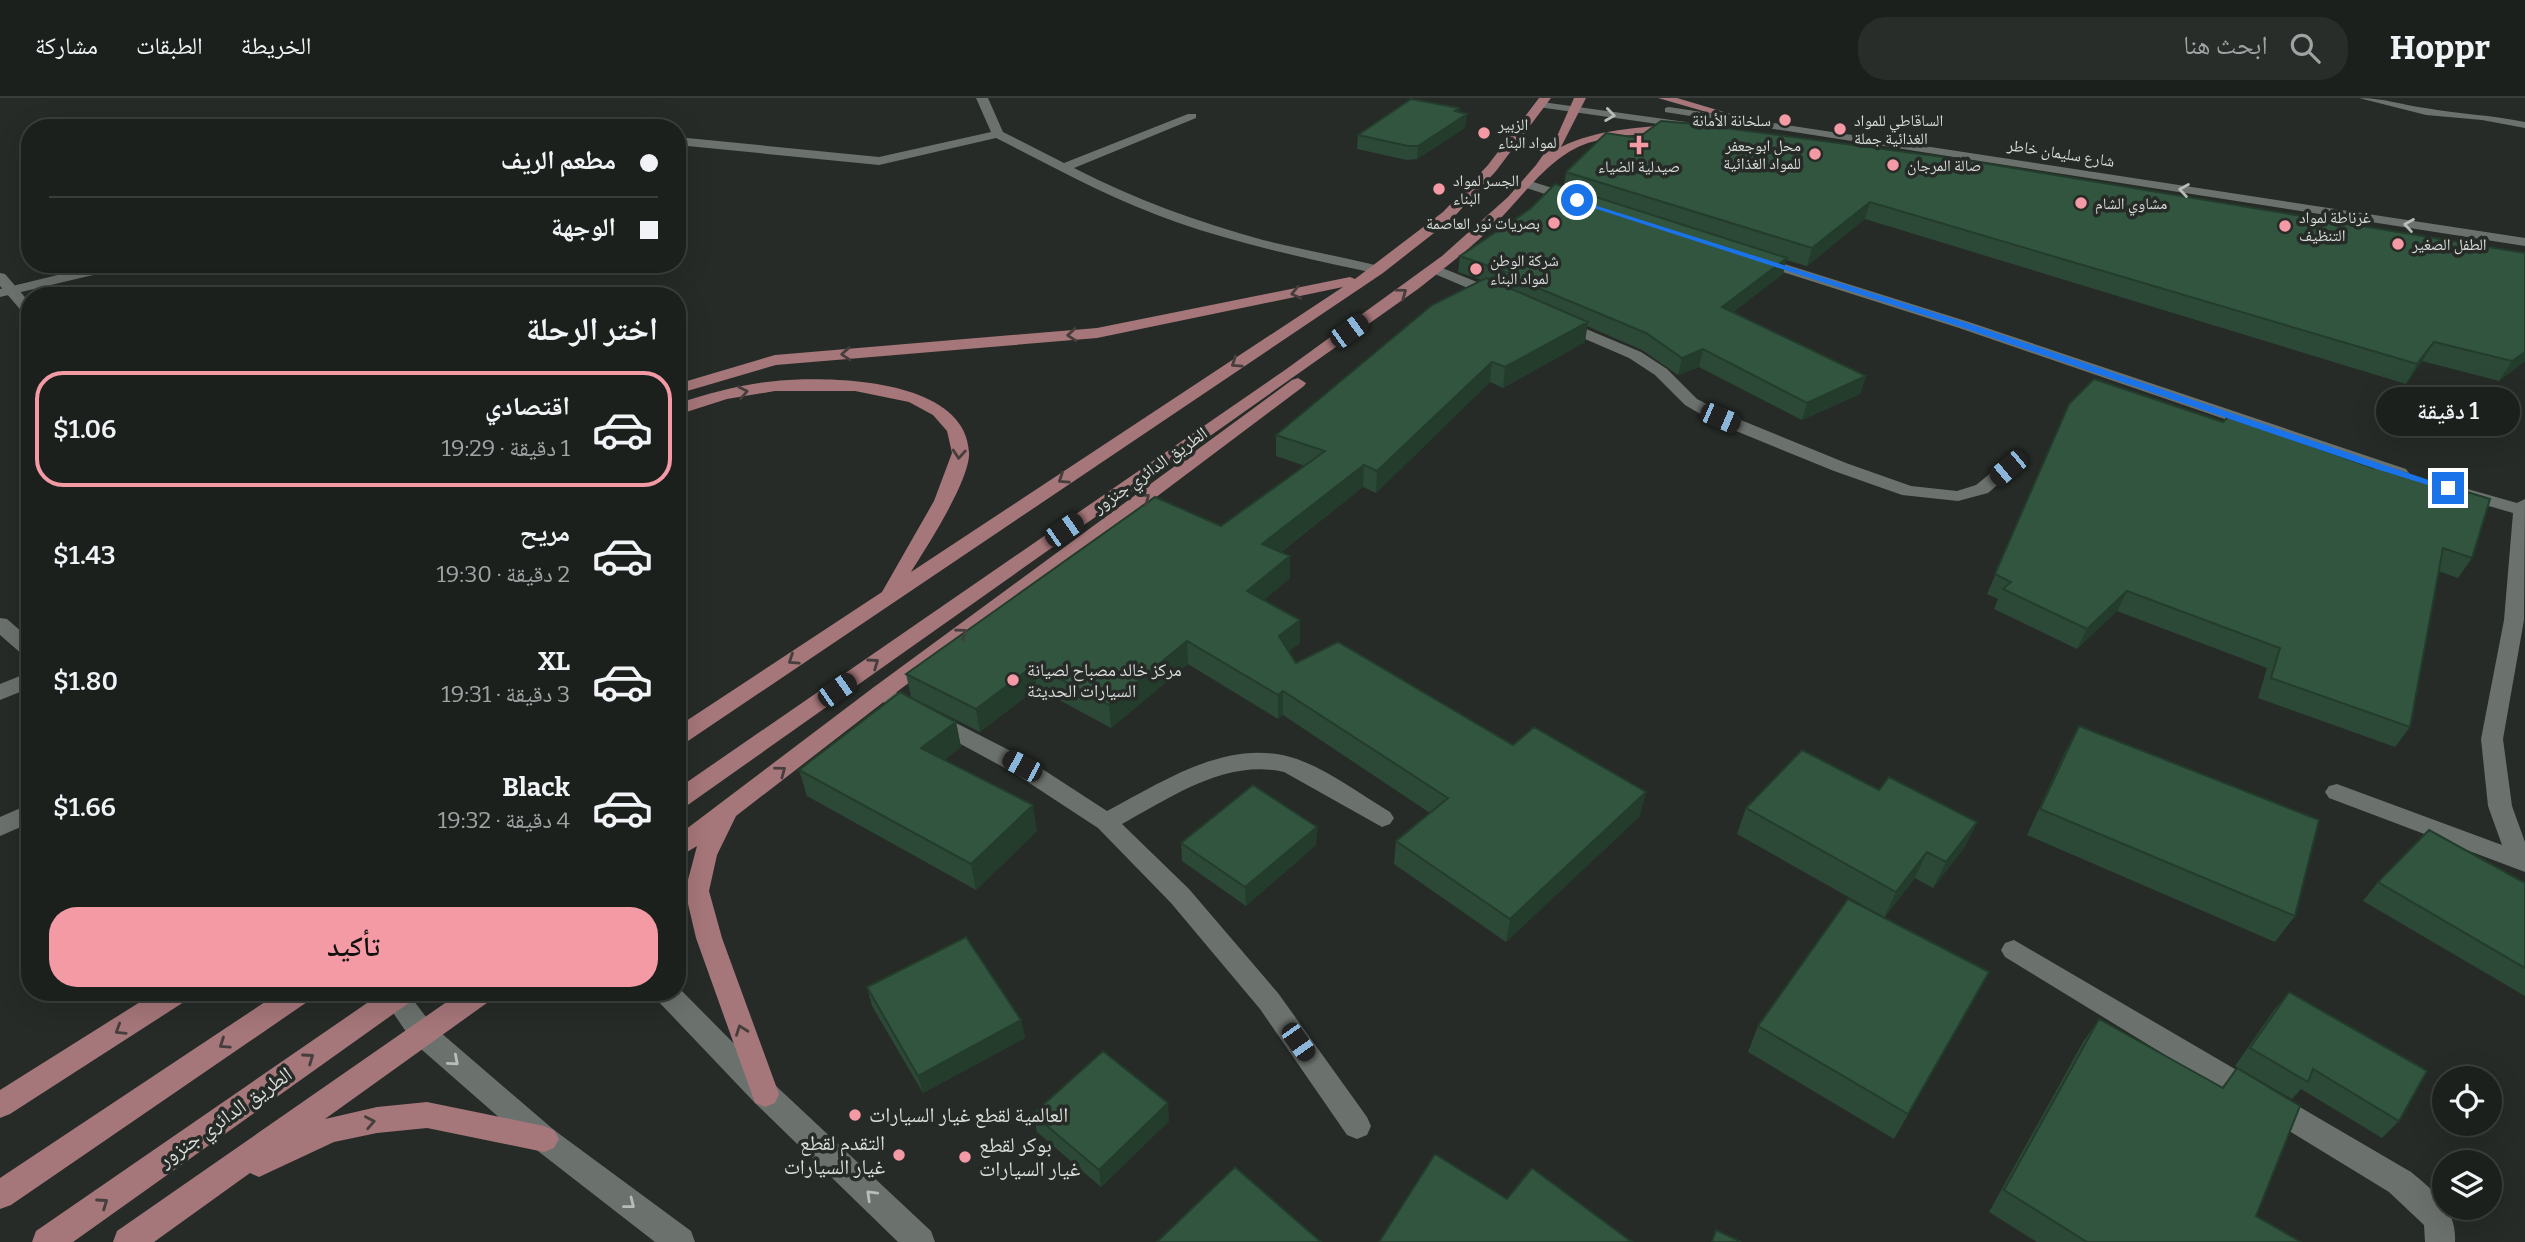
<!DOCTYPE html>
<html lang="ar">
<meta charset="utf-8">
<style>
body{margin:0;font-family:Bitter,"Noto Naskh Arabic",serif;background:#292d2a;color:#f1f3f6;direction:rtl;height:100vh;display:flex;flex-direction:column;font-size:26px;white-space:nowrap}
*{box-sizing:border-box;margin:0}
p{font-size:23px;color:#a0a3a4}
.icon{flex:none;width:38px;height:38px;fill:none;stroke:currentColor;stroke-width:2;stroke-linecap:round;stroke-linejoin:round}
.map{position:relative;flex:1;overflow:hidden;direction:ltr}
.details{position:absolute;left:21px;top:189px;width:665px;height:714px;display:flex;flex-direction:column;background:#1c201d;border-radius:28px;box-shadow:0 7px 28px #0002,0 0 0 2px #3a3e3b;direction:rtl}
.details>*{flex:none}
.top-card{position:absolute;left:21px;top:21px;width:665px;height:154px;border-radius:28px;box-shadow:0 7px 28px #0002,0 0 0 2px #3a3e3b;direction:rtl;display:grid;align-content:center;height:154px;padding:0 28px;background:#1c201d}
.fabs{position:absolute;left:2432px;top:968px;display:grid;gap:14px}
.fabs a{display:grid;place-items:center;width:70px;height:70px;border-radius:50%;background:#1c201d;box-shadow:0 7px 28px #0002,0 0 0 2px #3a3e3b;font-size:35px}
.end{position:absolute;width:32px;height:32px;margin:-16px;border:9px solid #1a73e8;background:#fff;box-shadow:0 0 0 4px #fff}
.from{border-radius:50%}
.bubble{position:absolute;height:49px;border-radius:24px;background:#1c201d;box-shadow:0 7px 28px #0002,0 0 0 2px #3a3e3b;font-size:23px;font-weight:600;line-height:49px;text-align:center;direction:rtl}
.car{position:absolute;width:21px;height:42px;margin:-21px -10px;border-radius:9px;box-shadow:0 0 5px 2px #0007;background:linear-gradient(#222 24%,#8ab4d8 0 40%,#222 0 76%,#8ab4d8 0 86%,#222 0)}
.top-card b{display:flex;align-items:center;gap:24px;height:66px;font-size:26px}
.top-card b+b{border-top:2px solid #3a3e3b}
.top-card i{width:18px;height:18px;background:#f1f3f6}
ul{padding:0;list-style:none}
li{display:flex;align-items:center;gap:21px;height:116px;margin:0 14px 10px;padding:0 14px;border:4px solid transparent;border-radius:28px}
li div{flex:1}
li b{display:block;font-size:26px}
li em{font-style:normal;font-weight:600}
li.active{border-color:#f49aa5}
li>.icon{width:63px;height:63px;stroke-width:1.5}
h2{padding:0 28px;font-size:32px;line-height:84px}
.primary-button{display:flex;gap:14px;margin-top:auto;padding:14px 28px}
.primary-button a{flex:1;height:80px;border-radius:28px;background:#f49aa5;color:#111;font-size:28px;font-weight:600;line-height:80px;text-align:center}
header{display:flex;align-items:center;gap:42px;box-sizing:border-box;height:98px;padding:0 35px;background:#1c201d;border-bottom:2px solid #3a3e3b}
header strong{font-size:33px}
nav{display:flex;gap:38px;margin-inline-start:auto;font-size:24px}
.search{width:490px;height:63px;background:#292d2a;display:flex;align-items:center;gap:18px;box-sizing:border-box;padding:0 24px;border-radius:28px;color:#a0a3a4;font-size:26px}
.map>svg:first-child{display:block}
.lines{fill:none;stroke-linecap:round;stroke-linejoin:round}
.street{fill:#6b716c;fill-rule:evenodd}
.secondary{fill:#6b716c;fill-rule:evenodd}
.primary{fill:#a5767a;fill-rule:evenodd}
.wall{fill:#2b4936}
.shaded-wall{fill:#233c2c}
.building{fill:#32553f;stroke:#233c2c;stroke-width:2}
.oneway{stroke:#b9bdba}
.oneway2{stroke:#463e3c}
.route{fill:#1a73e8}
.poi-dot{fill:#f49aa5;stroke:#262b27;stroke-width:2.5}
.labels{text-anchor:middle;dominant-baseline:central;stroke-width:7;stroke-linejoin:round;paint-order:stroke}
.far-poi-label{font-size:16px;fill:#dadddb;stroke:#262b27;text-anchor:start}
.far-street-label{font-size:16px;fill:#dadddb;stroke:#262b27}
.street-label{font-size:18px;fill:#dadddb;stroke:#262b27}
.poi-label{font-size:18px;fill:#dadddb;stroke:#262b27;text-anchor:start}
.near-poi-label{font-size:21px;fill:#dadddb;stroke:#262b27;text-anchor:start}
.near-street-label{font-size:21px;fill:#dadddb;stroke:#262b27}
</style>
<header>
<strong>Hoppr</strong>
<div class="search"><svg class="icon" aria-label="search" viewBox="0 0 24 24"><circle cx="10" cy="10" r="6"/><path d="M15 15l6 6"/></svg>ابحث هنا</div>
<nav><a>الخريطة</a><a>الطبقات</a><a>مشاركة</a></nav>
</header>
<div class="map">
<svg width="2525" height="1144" viewBox="0 0 2525 1144">
<rect width="100%" height="100%" fill="#262b27"/>
<g class="lines">
<path class="street" d="M976,0h12l15,34 61,31 124,-49h8v4l-122,50c60,31 124,54 189,72 40,10 80,17 120,27l2,3 -7,4c-68,-15 -136,-29 -202,-52 -63,-22 -121,-54 -180,-84l-117,27 -202,-20v-8l202,20 112,-25z
M2359,0c24,0 44,7 66,10 33,6 67,7 100,14v6l-43,-8 -56,-5z
M1527,82l54,17 1,3 -6,4 -53,-17v-6z
M1759,158l210,66 437,147 3,4 -3,4h-12l-435,-149 -205,-65 -2,-3z
M103,166h26l-2,3 -127,30v-8z
M1435,167l69,28 2,3 -7,4 -5,-1 -64,-27v-6z
M1560,220l81,34 26,17 30,30 29,15 120,49 65,23 46,5 19,-6 26,-21h12l3,4 -29,25 -30,8 -56,-6 -68,-24 -120,-49 -29,-17 -30,-30 -26,-17 -74,-32 -3,-3 3,-3z
M2464,390l53,15 8,-4 -1,121 -21,119 9,67 13,36v30l-196,-74 -4,-6 4,-6 8,-2 165,61 -14,-39 -7,-67 23,-119 9,-107 -55,-16 -3,-4 3,-4z
M0,520l7,1 23,20v18l-7,-2 -23,-20z
M30,574v16l-30,12v-16z
M882,587l148,76 77,50c57,-30 123,-75 190,-52 33,12 63,35 93,53l4,6 -4,6 -8,3 -98,-55c-59,-13 -112,25 -162,52l67,65 89,104 89,124 4,9 -4,9 -10,4 -10,-4 -87,-126 -89,-106 -73,-75 -84,-55 -140,-76 -3,-5 3,-5z
M30,706v19l-30,13v-19z
M2014,842l397,232c23,19 46,37 44,70h-30l-1,-17 -35,-33 -384,-235 -4,-7 4,-7z"/>
<path class="secondary" d="M1542,4l144,20 6,3 -6,3 -148,-21 -2,-2z
M1669,9l856,131v8l-860,-134v-4z
M0,175l5,1 25,29v13l-5,-1 -25,-29z
M677,888l98,99 156,146 4,11h-37l-143,-139 -98,-103 -4,-8h24z
M379,894h28l26,34 121,104 137,101 4,11h-40l-121,-94 -121,-106z"/>
<path class="primary" d="M1539,0h12l-55,73 -43,47 -70,55 -698,470 -8,3v-19l205,-135 52,-91 18,-48 -5,-22 -14,-16 -24,-13 -54,-11h-80l-48,8 -50,16v-11c32,-11 66,-20 99,-23 54,-5 189,-3 193,71 2,27 -43,96 -58,120l432,-285 -246,51 -321,27 -99,29v-10l98,-29 322,-27 253,-51 5,2 88,-67 45,-47z
M1574,0h12l-25,49c36,-18 77,-19 117,-23l6,4 -6,4c-30,2 -61,2 -90,11 -40,13 -69,59 -100,88 -22,21 -46,39 -70,58l-733,518 -8,2v-20l608,-419 157,-114 66,-59 28,-32 22,-31z
M1658,0h19l84,25 -6,3z
M1298,280l8,5 -2,3 -414,311 -154,119 -19,39 -8,36 13,47 57,156 -4,9 -10,4 -10,-4 -59,-165 -11,-47 12,-45 -20,12v-22l197,-149 418,-307z
M156,894h35l-4,8 -177,114 -10,4v-28z
M280,894h34l-4,8 -299,205 -11,4v-31z
M383,894h34l-4,8 -340,242h-41l4,-11z
M461,894h34l-4,8 -166,119 52,-12 50,-5 117,24 10,4 5,9 -5,9 -10,4 -117,-24 -50,5 -43,9 -75,35 -9,-4 -96,69h-41l4,-11z"/>
</g>
<path class="wall" d="M1459,10v4l6,16 -48,31 -10,1 -50,-11 1,-14z
M1638,40l887,115v108l-26,20 -77,-20 -16,23 -541,-165 -58,47 -21,-6 -3,14 -50,38 133,64 -6,18 -58,26 -103,-53 -21,8 -36,-25 -55,-24 -2,16 -82,46 -13,-6 -114,111 -13,-6 -82,65 9,4v22l-26,22 36,43 -11,8 7,12 217,82 127,71 -134,126 -112,-78 2,-23 34,-28 -147,-98 -5,4 -90,-55 -77,64 -74,-40 -57,44 -69,-35 -5,-23 315,-148 84,-60 -29,-10v-21l206,-155 -24,-8 2,-16 104,-69 2,-15z
M2069,306l154,18 149,46 3,-4 97,94 -14,20 -20,-7 -28,156 -15,20 -137,-49 9,-30 -150,-57 -40,38 -83,-40 4,-10 -11,-5z
M956,624l5,25 -17,13 93,71 -61,59 -169,-94 -8,-26z
M2079,628l216,190 -20,26 -248,-107 38,-83z
M1879,692l98,32 -13,26 -31,40 -18,-10 -31,40 91,80 -81,141 -146,-87 10,-26 124,-110 -145,-82 9,-26z
M1317,729l-1,18 -70,61 -64,-45 -1,-18z
M2378,784l147,1v113l-162,-95z
M867,889l154,33 4,18 -102,55 -51,-87z
M2289,894l110,129 -17,17 -81,-49 -9,10 -57,-33 39,-56z
M2099,921l123,68 15,-19 19,148 45,26h-264l-48,-30 94,-170z
M1033,1016l136,7 -68,66 -64,-55z"/>
<path class="shaded-wall" d="M1459,10l-1,12 9,-6 -2,14 -48,31 1,-13z
M1870,104l-5,17 -58,47 5,-18z
M1787,160l-4,16 -65,50 4,-17z
M1588,224l-3,20 -82,46 2,-21z
M2434,244l-12,19 -16,23 11,-20z
M1703,251l-4,18 -21,8 4,-17z
M2525,254v9l-26,20 13,-20z
M1492,264l-2,20 -114,111 1,-22z
M1866,278l-6,18 -58,26 5,-17z
M1364,367l-1,22 -101,79v-22z
M1290,458v22l-42,36 -1,-23z
M2127,493l-10,20 -40,38 10,-20z
M1300,522v23l-21,16v-23z
M1187,543l1,23 -77,64 -2,-23z
M1034,567l3,23 -57,44 -4,-23z
M1283,593v24l-5,4v-24z
M956,624l5,25 -34,27 -6,-26z
M1646,694l-6,24 -134,126 4,-23z
M1033,707l4,26 -61,59 -5,-26z
M1977,724l-13,26 -31,40 13,-26z
M1317,729l-1,18 -70,61 -1,-19z
M1927,754l-12,26 -31,40 12,-26z
M1021,922l4,18 -102,55 -5,-17z
M1168,1005l1,18 -68,66 -2,-17z"/>
<path class="building" d="M1411,1l48,9 -4,3 12,3 -49,32h-10l-50,-11z
M1661,23l34,3 263,35 567,94v99l-13,9 -78,-19 -17,22 -547,-162 -58,46 -246,-76 40,-39 32,5z
M1555,86l232,74 -65,49 144,69 -59,27 -104,-54 -21,9 -36,-25 -144,-60 4,-1 -46,-16 70,-47z
M1486,180l102,44 -83,45 -13,-5 -115,109 -13,-6 -102,79 28,12 -43,35 53,29 -21,16 17,27 42,-21 175,103 21,-18 112,65 -136,127 -114,-78 52,-43 -165,-107 -5,4 -91,-54 -78,64 -75,-40 -58,44 -70,-35 249,-177 66,29 104,-75 -49,-16 156,-130z
M2094,281l129,43 6,-6 144,52 2,-4 115,35 -18,59 -29,-10 -33,179 -139,-49 9,-30 -153,-57 -40,38 -84,-40 8,-7 -16,-8 74,-170z
M900,594l56,30 -35,26 112,57 -62,59 -172,-94z
M2079,628l240,94 -24,96 -255,-107z
M1802,652l77,40 10,-13 88,45 -31,40 -19,-10 -31,40 -150,-84z
M1253,687l64,42 -72,60 -64,-44z
M2429,732l96,53v85l-147,-86z
M1848,801l141,73 -81,142 -150,-88z
M966,839l55,83 -103,56 -51,-89z
M2289,894l138,79 -28,50 -86,-52 -5,13 -58,-34z
M2099,921l124,69 14,-20 63,38 -44,110 45,26h-214l-83,-52z
M1103,953l65,52 -69,67 -66,-56z
M1435,1056l72,45 25,-31 100,74h-253z
M1235,1069l86,75h-164z
M1716,1132l25,12h-29z"/>
<defs><path id="oneway-chevron" d="M-2-3.5L2.5 0L-2 3.5" fill="none" stroke-width="1.6" stroke-linecap="round" stroke-linejoin="round" transform="scale(1.75)"/></defs>
<g class="oneway">
<use href="#oneway-chevron" transform="translate(1610 17) rotate(8)"/>
<use href="#oneway-chevron" transform="translate(2184 92) rotate(-171)"/>
<use href="#oneway-chevron" transform="translate(2409 127) rotate(-171)"/>
<use href="#oneway-chevron" transform="translate(454 963) rotate(41)"/>
<use href="#oneway-chevron" transform="translate(871 1097) rotate(-136)"/>
<use href="#oneway-chevron" transform="translate(630 1106) rotate(38)"/>
</g>
<g class="oneway2">
<use href="#oneway-chevron" transform="translate(1296 195) rotate(168)"/>
<use href="#oneway-chevron" transform="translate(1402 195) rotate(-36)"/>
<use href="#oneway-chevron" transform="translate(1072 237) rotate(175)"/>
<use href="#oneway-chevron" transform="translate(846 256) rotate(176)"/>
<use href="#oneway-chevron" transform="translate(1236 265) rotate(146)"/>
<use href="#oneway-chevron" transform="translate(743 294) rotate(-11)"/>
<use href="#oneway-chevron" transform="translate(959 356) rotate(94)"/>
<use href="#oneway-chevron" transform="translate(1063 381) rotate(146)"/>
<use href="#oneway-chevron" transform="translate(1145 400) rotate(-36)"/>
<use href="#oneway-chevron" transform="translate(962 535) rotate(-36)"/>
<use href="#oneway-chevron" transform="translate(793 562) rotate(146)"/>
<use href="#oneway-chevron" transform="translate(874 565) rotate(-35)"/>
<use href="#oneway-chevron" transform="translate(781 673) rotate(-37)"/>
<use href="#oneway-chevron" transform="translate(120 932) rotate(148)"/>
<use href="#oneway-chevron" transform="translate(741 932) rotate(-110)"/>
<use href="#oneway-chevron" transform="translate(224 946) rotate(146)"/>
<use href="#oneway-chevron" transform="translate(309 960) rotate(-35)"/>
<use href="#oneway-chevron" transform="translate(370 1024) rotate(-11)"/>
<use href="#oneway-chevron" transform="translate(103 1105) rotate(-35)"/>
</g>
<path class="route" d="M1575,101l392,124 485,165 -8,2 -74,-23 -409,-140 -386,-125z"/>
<g class="poi-dot">
<circle cx="1785" cy="22" r="7"/>
<circle cx="1840" cy="31" r="7"/>
<circle cx="1484" cy="35" r="7"/>
<path d="M1635.5 36.5h7v7h7v7h-7v7h-7v-7h-7v-7h7z"/>
<circle cx="1815" cy="56" r="7"/>
<circle cx="1893" cy="67" r="7"/>
<circle cx="1439" cy="91" r="7"/>
<circle cx="2081" cy="105" r="7"/>
<circle cx="1554" cy="125" r="7"/>
<circle cx="2285" cy="128" r="7"/>
<circle cx="2398" cy="146" r="7"/>
<circle cx="1476" cy="171" r="7"/>
<circle cx="1013" cy="582" r="7"/>
<circle cx="855" cy="1017" r="7"/>
<circle cx="899" cy="1057" r="7"/>
<circle cx="965" cy="1059" r="7"/>
</g>
<g class="labels">
<g class="far-poi-label">
<text x="1771" y="22" text-anchor="end">سلخانة الأمانة</text>
<text x="1854" y="22">الساقاطي للمواد<tspan x="1854" dy="18">الغذائية جملة</tspan></text>
<text x="1498" y="26">الزبير<tspan x="1498" dy="18">لمواد البناء</tspan></text>
<text x="1801" y="47" text-anchor="end">محل ابوجعفر<tspan x="1801" dy="18">للمواد الغذائية</tspan></text>
<text x="1907" y="67">صالة المرجان</text>
<text x="1639" y="68" text-anchor="middle">صيدلية الضياء</text>
<text x="1453" y="82">الجسر لمواد<tspan x="1453" dy="18">البناء</tspan></text>
<text x="2095" y="105">مشاوي الشام</text>
<text x="2299" y="119">غرناطة لمواد<tspan x="2299" dy="18">التنظيف</tspan></text>
<text x="1540" y="125" text-anchor="end">بصريات نور العاصمة</text>
<text x="2412" y="146">الطفل الصغير</text>
<text x="1490" y="162">شركة الوطن<tspan x="1490" dy="18">لمواد البناء</tspan></text>
</g>
<g class="far-street-label">
<text transform="translate(2061 55) rotate(9)">شارع سليمان خاطر</text>
</g>
<g class="street-label">
<text transform="translate(1150 372) rotate(-35)">الطريق الدائري جنزور</text>
</g>
<g class="poi-label">
<text x="1027" y="572">مركز خالد مصباح لصيانة<tspan x="1027" dy="21">السيارات الحديثة</tspan></text>
</g>
<g class="near-poi-label">
<text x="869" y="1017">العالمية لقطع غيار السيارات</text>
<text x="885" y="1045" text-anchor="end">التقدم لقطع<tspan x="885" dy="24">غيار السيارات</tspan></text>
<text x="979" y="1047">بوكر لقطع<tspan x="979" dy="24">غيار السيارات</tspan></text>
</g>
<g class="near-street-label">
<text transform="translate(225 1019) rotate(-35)">الطريق الدائري جنزور</text>
</g>
</g>
</svg>
<div class="fabs">
<a><svg class="icon" aria-label="locate" viewBox="0 0 24 24"><circle cx="12" cy="12" r="6"/><path d="M12 2v4M12 18v4M2 12h4M18 12h4"/></svg></a>
<a><svg class="icon" aria-label="layers" viewBox="0 0 24 24"><path d="M12 4l9 5-9 5-9-5zM3 14l9 5 9-5"/></svg></a>
</div>
<i class="end from" style="left:1577px;top:102px"></i>
<i class="end" style="left:2448px;top:390px"></i>
<div class="bubble" style="left:2376px;top:289px;width:144px">1 دقيقة</div>
<i class="car" style="left:1349px;top:233px;rotate:54deg"></i>
<i class="car" style="left:1720px;top:320px;rotate:113deg"></i>
<i class="car" style="left:2008px;top:370px;rotate:230deg"></i>
<i class="car" style="left:1064px;top:432px;rotate:55deg"></i>
<i class="car" style="left:837px;top:592px;rotate:55deg"></i>
<i class="car" style="left:1022px;top:668px;rotate:298deg"></i>
<i class="car" style="left:1298px;top:944px;rotate:145deg"></i>
<div class="top-card">
<b><i class="from"></i>مطعم الريف</b>
<b><i></i>الوجهة</b>
</div>
<section class="details">
<h2>اختر الرحلة</h2>
<ul>
<li class="active"><svg class="icon" aria-label="car" viewBox="0 0 24 24"><path d="M5 17H2v-5l4-1 3-4h7l3 4 3 1v5h-3M9 17h6M6 11h13"/><circle cx="7" cy="17" r="2"/><circle cx="17" cy="17" r="2"/></svg><div><b>اقتصادي</b><p>1 دقيقة · 19:29</p></div><em>$1.06</em></li>
<li><svg class="icon" aria-label="car" viewBox="0 0 24 24"><path d="M5 17H2v-5l4-1 3-4h7l3 4 3 1v5h-3M9 17h6M6 11h13"/><circle cx="7" cy="17" r="2"/><circle cx="17" cy="17" r="2"/></svg><div><b>مريح</b><p>2 دقيقة · 19:30</p></div><em>$1.43</em></li>
<li><svg class="icon" aria-label="car" viewBox="0 0 24 24"><path d="M5 17H2v-5l4-1 3-4h7l3 4 3 1v5h-3M9 17h6M6 11h13"/><circle cx="7" cy="17" r="2"/><circle cx="17" cy="17" r="2"/></svg><div><b>XL</b><p>3 دقيقة · 19:31</p></div><em>$1.80</em></li>
<li><svg class="icon" aria-label="car" viewBox="0 0 24 24"><path d="M5 17H2v-5l4-1 3-4h7l3 4 3 1v5h-3M9 17h6M6 11h13"/><circle cx="7" cy="17" r="2"/><circle cx="17" cy="17" r="2"/></svg><div><b>Black</b><p>4 دقيقة · 19:32</p></div><em>$1.66</em></li>
</ul>
<div class="primary-button"><a>تأكيد</a></div>
</section>
</div>
